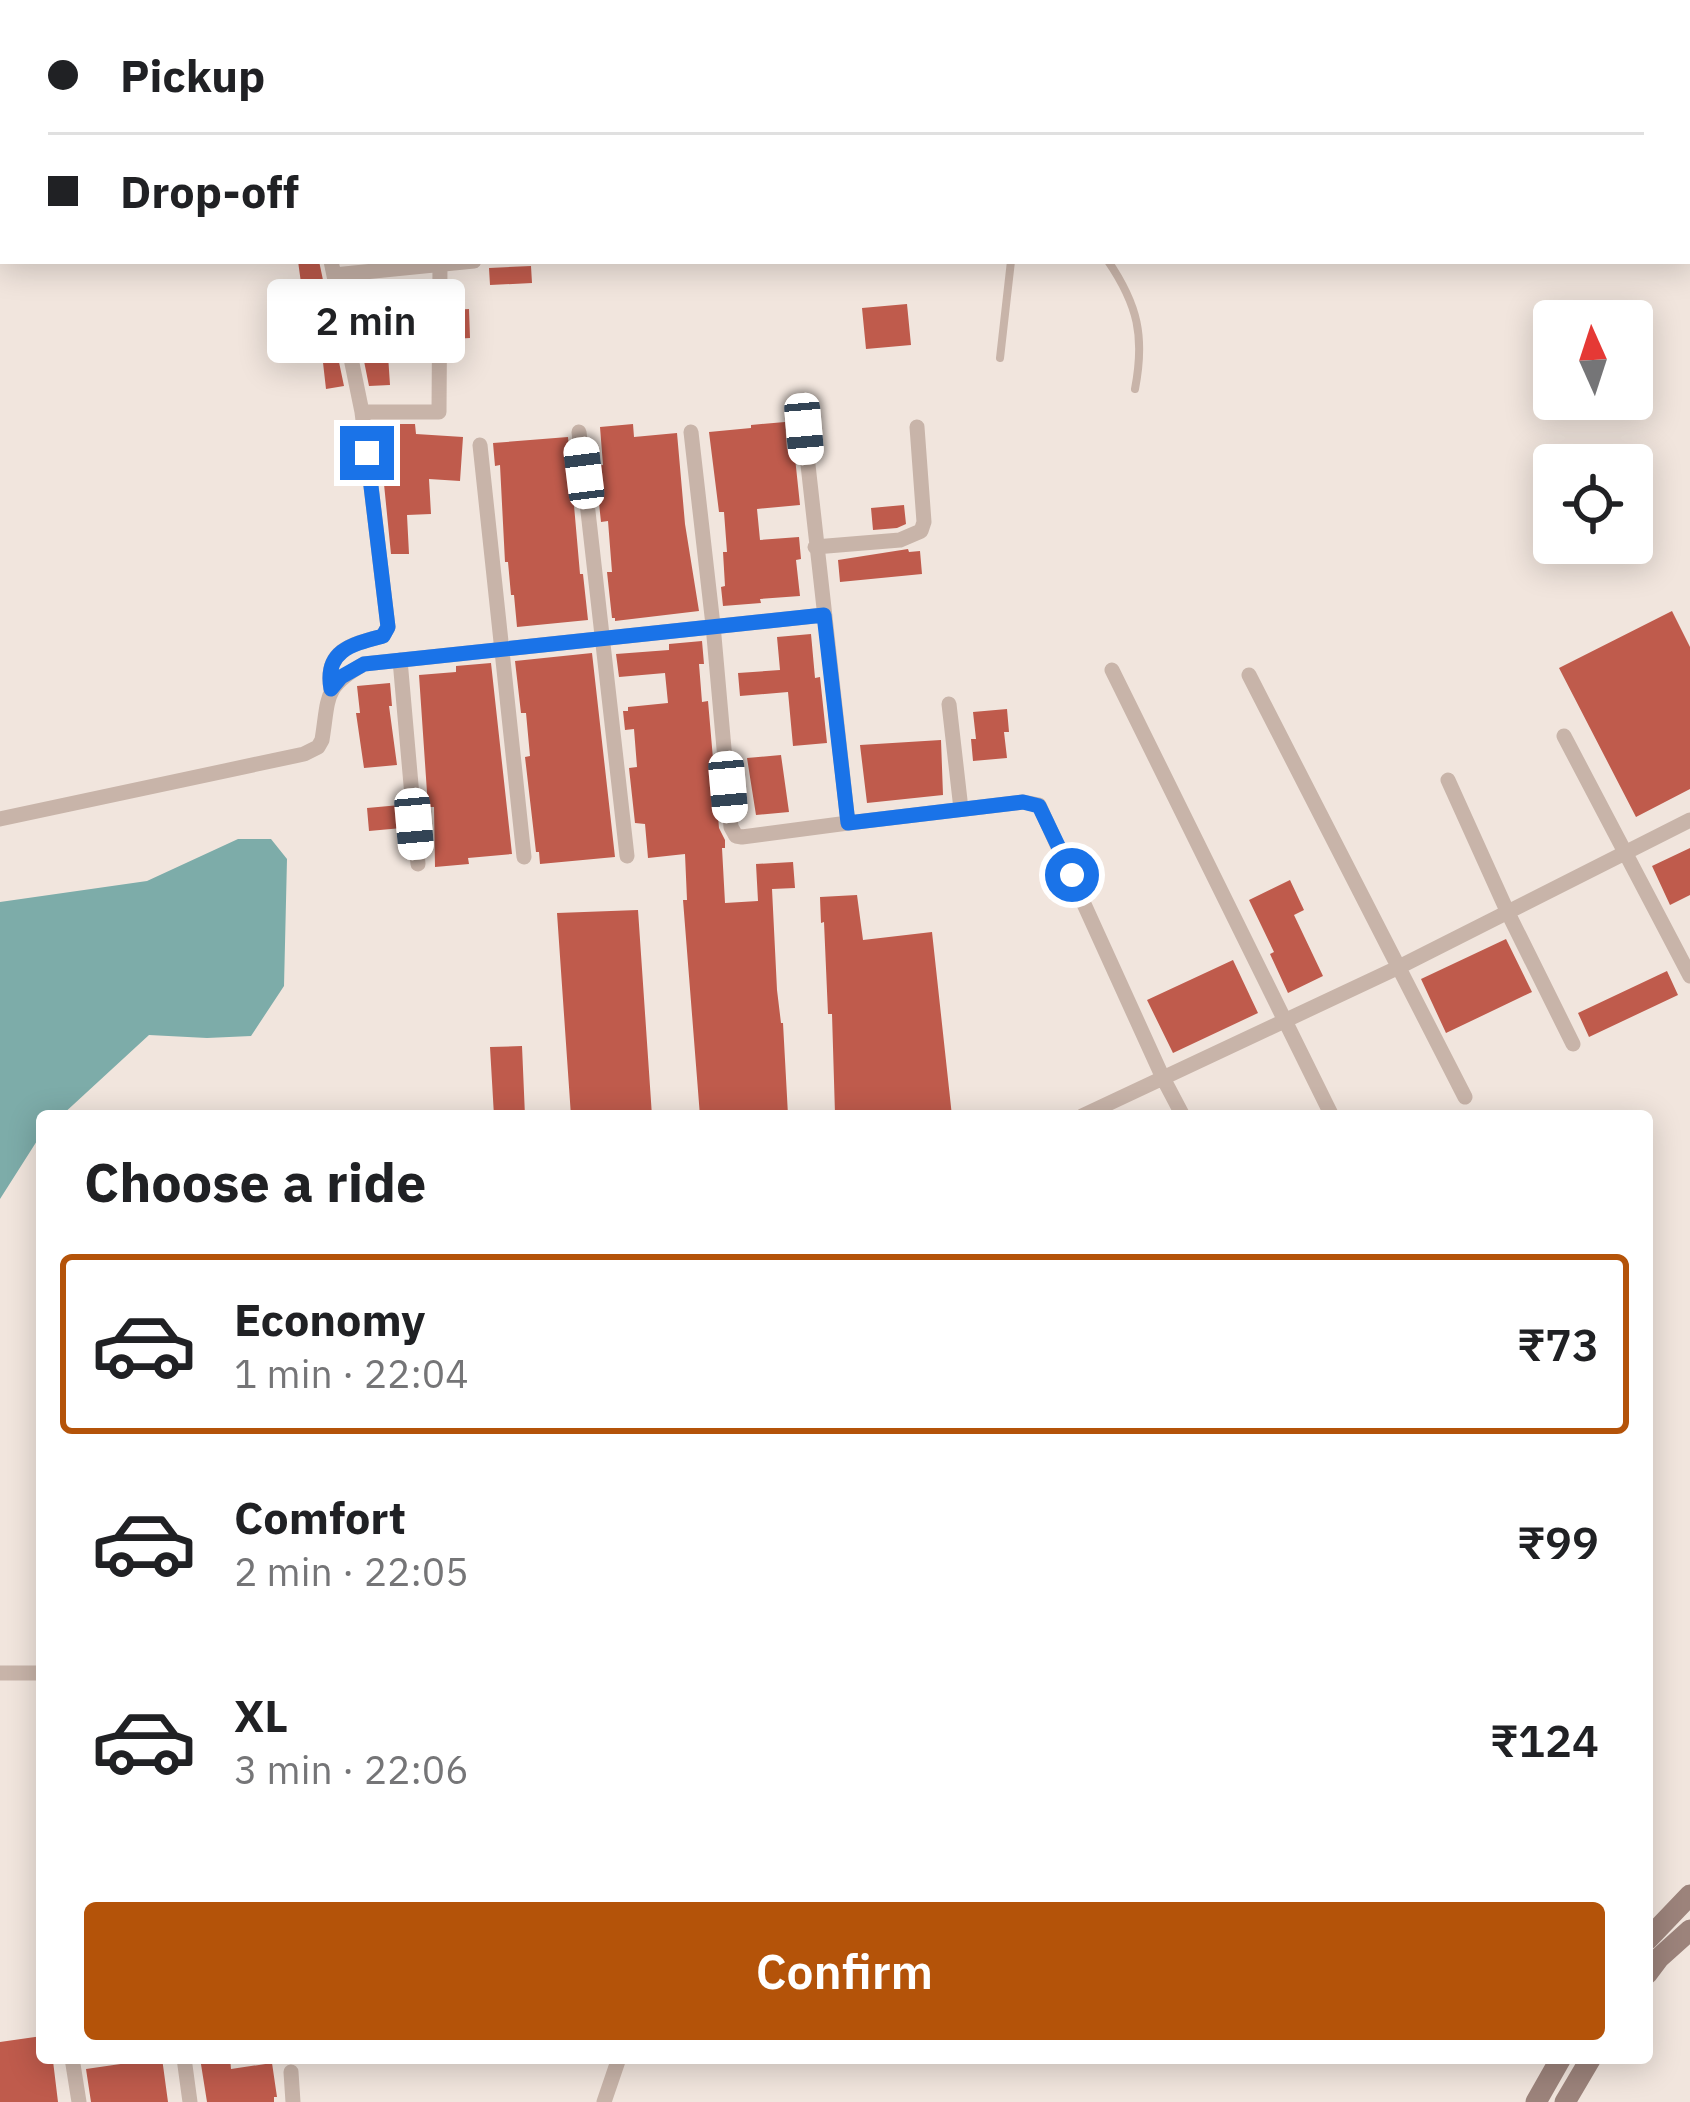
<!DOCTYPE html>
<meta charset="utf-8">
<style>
body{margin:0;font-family:"IBM Plex Sans",sans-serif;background:#f2f2f2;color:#202124;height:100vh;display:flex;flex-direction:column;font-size:45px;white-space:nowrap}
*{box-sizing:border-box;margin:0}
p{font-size:39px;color:#757577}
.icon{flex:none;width:66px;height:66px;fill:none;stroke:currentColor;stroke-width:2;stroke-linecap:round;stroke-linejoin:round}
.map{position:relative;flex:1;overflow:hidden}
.drawer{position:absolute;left:36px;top:1110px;width:1617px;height:954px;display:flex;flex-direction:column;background:#fff;border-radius:12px;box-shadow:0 6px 30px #0003}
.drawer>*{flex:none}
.banner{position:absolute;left:0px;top:0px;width:1692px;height:264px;box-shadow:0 6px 30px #0003;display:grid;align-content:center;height:264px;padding:0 48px;background:#fff}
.needle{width:78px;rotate:357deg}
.buttons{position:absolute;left:1533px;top:300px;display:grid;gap:24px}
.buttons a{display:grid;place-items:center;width:120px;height:120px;border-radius:12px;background:#fff;box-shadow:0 6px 30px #0003;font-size:60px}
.end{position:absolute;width:54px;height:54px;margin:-27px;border:15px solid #1a73e8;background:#fff;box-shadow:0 0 0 6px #fff}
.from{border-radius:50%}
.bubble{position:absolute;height:84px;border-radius:12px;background:#fff;box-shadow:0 6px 30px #0003;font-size:39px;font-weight:600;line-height:84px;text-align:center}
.car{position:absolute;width:36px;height:72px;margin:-36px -18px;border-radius:15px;box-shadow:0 0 9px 3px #0007;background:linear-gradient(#fff 24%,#345 0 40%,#fff 0 76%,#345 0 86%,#fff 0)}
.banner b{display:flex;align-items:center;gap:42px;height:114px;font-size:45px}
.banner b+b{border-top:3px solid #e0e0e0}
.banner i{width:30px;height:30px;background:#202124}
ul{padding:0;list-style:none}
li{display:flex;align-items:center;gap:36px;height:180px;margin:0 24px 18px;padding:0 24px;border:6px solid transparent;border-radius:12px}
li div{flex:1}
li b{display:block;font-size:45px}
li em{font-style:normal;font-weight:600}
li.selected{border-color:#b45309}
li>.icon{width:108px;height:108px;stroke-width:1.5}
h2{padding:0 48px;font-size:54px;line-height:144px}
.action{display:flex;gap:24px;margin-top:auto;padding:24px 48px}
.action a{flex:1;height:138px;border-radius:12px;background:#b45309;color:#fff;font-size:48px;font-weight:600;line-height:138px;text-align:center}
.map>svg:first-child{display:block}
.water{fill:#7daca9}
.building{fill:#bf5b4c}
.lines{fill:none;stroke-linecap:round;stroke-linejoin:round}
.lane{stroke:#c8b4a9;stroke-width:8}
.street{stroke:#c8b4a9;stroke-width:15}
.secondary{stroke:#9c837b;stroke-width:21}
.primary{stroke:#77615b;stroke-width:24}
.route{stroke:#1a73e8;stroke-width:15}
</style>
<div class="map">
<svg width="1690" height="2102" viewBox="0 0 1690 2102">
<rect width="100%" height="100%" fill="#f1e5dd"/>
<path class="water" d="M238,839h33l16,20 -3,127 -33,50 -44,2 -58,-3 -88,81h-19v17l-42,66v-297l147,-21z"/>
<path class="building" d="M298,261h21l4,19 -22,3z
M531,266l1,17 -42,2 -1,-17z
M418,279l3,33h7v18l-67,2 -1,-22h-4l-2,-22 43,-3v-4z
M907,304l4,41 -45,4 -4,-41z
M469,309l1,29 -18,1v-29z
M335,343l9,43 -18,3 -5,-44z
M388,355l2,30 -21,1 -6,-30z
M785,422l2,27 7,-1 6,57 -43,4 3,31 39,-3 2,22 -5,1 4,36 -40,3 1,4 -38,3 -2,-19 4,-1 -2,-34h4l-3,-40h-5l-10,-80 42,-4v-3z
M378,424h37l1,10 47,3 -3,44 -31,-2 2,35 -24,1 2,39h-18z
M633,424l1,13 43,-4 8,91 14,87 -84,10v-3h-3l-5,-46h5l-4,-51 -7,1 -6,-56 8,-1 -3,-38z
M568,437l12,137h3l5,46 -71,7 -3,-32h-3l-3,-33h-3l-5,-97 -5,1 -2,-23z
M904,505l2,19 -9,4 -24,2 -2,-22z
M908,549l1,3 11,-1 2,23 -82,8 -2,-22z
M1672,611l18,36v142l-54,28 -77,-149z
M811,634l4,44 5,-1 7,66 -34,3 -5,-54 -48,4 -2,-23 42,-3 -3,-33z
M702,641l2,23h-5l3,38 6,-1 11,127 6,12v8h-3l3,55 33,-2 -2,-37 37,-2 2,26 -23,1 5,101 4,33h2l5,92 -88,1 -17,-216h4l-2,-46 -37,4 -3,-34 -10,-1 -6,-55 8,-1 -3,-38 -9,1 -2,-19h5v-4l40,-4 -3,-30 -46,4 -3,-23 53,-4v-6z
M592,653l23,204 -75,7 -1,-12h-3l-11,-95 5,-1 -4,-43h-5l-6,-52z
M491,663l21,191 -44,4 1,6 -34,3 -1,-60h-6l-9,-132 37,-3v-6z
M390,683l2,23h-3l8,59 -33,3 -8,-55h4l-3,-27z
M1007,709l2,23h-5l3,26 -34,3 -2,-22h5l-3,-27z
M941,740l2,55 -76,8 -7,-58z
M781,755l8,57 -33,3 -9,-57z
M400,805l2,23 -33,3 -2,-23z
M1690,848v47l-20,10 -18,-39z
M1290,880l14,30 -10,5 29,61 -35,17 -18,-39 4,-2 -25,-52z
M857,895l6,45 69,-8 20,184h-53l-1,-5 -63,3 -3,-100h-4l-4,-92 -3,1 -1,-26z
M638,910l14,206h-81l-14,-203z
M1506,939l26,53 -86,41 -25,-54z
M1233,960l25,53 -85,40 -26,-53z
M1667,971l11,24 -89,42 -11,-24z
M522,1046l3,70h-31l-4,-69z
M42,2036v26l11,-1 5,41h-58v-60z
M162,2058l6,44h-77l-5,-33z
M200,2058h30l1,11 41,-6 5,34h-3v5h-67z"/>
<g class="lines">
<path class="lane" d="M1036,3v-3
M1108,261c30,44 37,76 27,128
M1000,358l11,-97"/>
<path class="street" d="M276,0l1,3
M477,0l1,3
M331,261l31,151 26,215 -5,9c-31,8 -59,14 -52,53
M334,275l140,-14
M347,344l92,-2
M362,412h77l1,-148
M804,429l44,394 175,-21 16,3 124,273 20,38
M579,432l48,424
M691,432l22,193 18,202 5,9 6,1 106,-14
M480,445l44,412
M815,547l85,-7 21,-9 3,-9 -7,-95
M400,660l18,204
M1112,670l220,446
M1249,675l216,422
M949,704l12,105
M1564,736l126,240
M1448,780l60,133 65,131
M0,819l304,-65 14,-7 4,-7c7,-43 1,-53 42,-76l460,-49
M1082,1116l315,-148 293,-148
M0,1673h42
M72,2058l7,44
M184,2058l6,44
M291,2072l2,30
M604,2102l15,-44"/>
<path class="secondary" d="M1647,1940l43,-45
M1647,1974l12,-16 31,-28
M1536,2102l25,-44
M1565,2102l26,-44"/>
<path class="primary" d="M10,3l6,-3"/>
</g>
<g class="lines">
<path class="route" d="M367,453l21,174 -5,9c-30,8 -59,14 -52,53l10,-12 23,-13 460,-49 24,208 175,-21 16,4 33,69"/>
</g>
</svg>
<div class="buttons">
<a><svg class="needle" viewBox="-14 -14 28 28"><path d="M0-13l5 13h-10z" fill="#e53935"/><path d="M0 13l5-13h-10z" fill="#757577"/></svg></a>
<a><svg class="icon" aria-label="locate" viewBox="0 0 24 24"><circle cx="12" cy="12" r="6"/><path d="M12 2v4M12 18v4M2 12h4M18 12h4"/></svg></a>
</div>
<i class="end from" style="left:1072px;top:875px"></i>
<i class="end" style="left:367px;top:453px"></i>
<div class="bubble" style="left:267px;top:279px;width:198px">2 min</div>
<i class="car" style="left:804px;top:429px;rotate:175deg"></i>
<i class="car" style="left:584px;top:473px;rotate:353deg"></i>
<i class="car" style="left:728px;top:787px;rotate:175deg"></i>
<i class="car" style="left:414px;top:824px;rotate:175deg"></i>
<div class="banner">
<b><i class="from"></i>Pickup</b>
<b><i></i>Drop-off</b>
</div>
<section class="drawer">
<h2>Choose a ride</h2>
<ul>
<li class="selected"><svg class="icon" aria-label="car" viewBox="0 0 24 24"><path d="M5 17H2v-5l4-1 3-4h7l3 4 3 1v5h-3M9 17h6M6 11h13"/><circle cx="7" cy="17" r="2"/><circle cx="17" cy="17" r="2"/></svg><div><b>Economy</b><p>1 min · 22:04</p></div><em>₹73</em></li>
<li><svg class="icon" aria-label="car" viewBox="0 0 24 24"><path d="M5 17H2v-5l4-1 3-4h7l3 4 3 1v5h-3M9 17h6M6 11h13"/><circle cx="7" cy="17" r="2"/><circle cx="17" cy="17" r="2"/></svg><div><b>Comfort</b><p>2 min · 22:05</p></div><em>₹99</em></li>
<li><svg class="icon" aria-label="car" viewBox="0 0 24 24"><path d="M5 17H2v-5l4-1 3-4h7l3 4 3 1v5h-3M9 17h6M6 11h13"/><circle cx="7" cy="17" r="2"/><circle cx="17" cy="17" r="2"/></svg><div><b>XL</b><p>3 min · 22:06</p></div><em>₹124</em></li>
</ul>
<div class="action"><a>Confirm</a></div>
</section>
</div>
